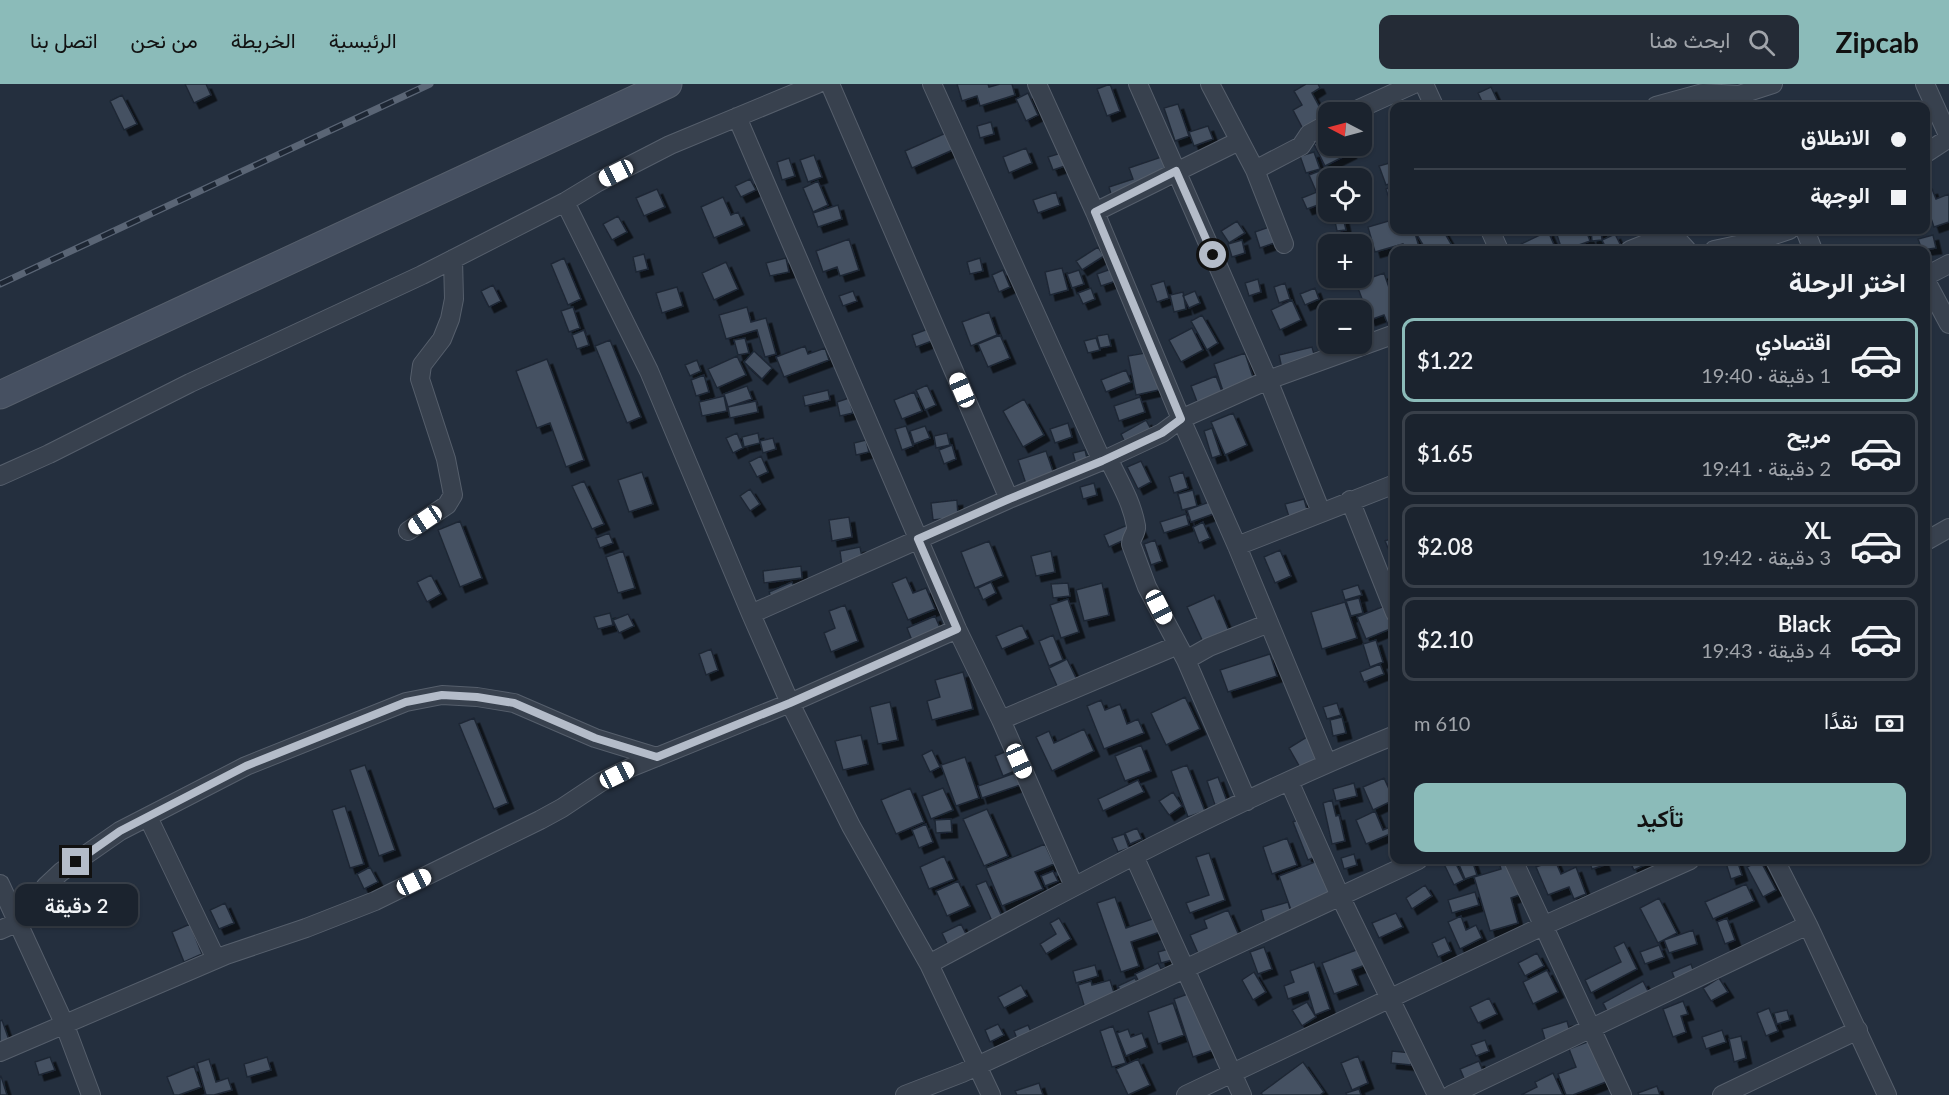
<!DOCTYPE html>
<html lang="ar">
<meta charset="utf-8">
<style>
body{margin:0;font-family:Lato,Vazirmatn,sans-serif;background:#242b36;color:#f1f3f6;direction:rtl;height:100vh;display:flex;flex-direction:column;font-size:22px;white-space:nowrap}
*{box-sizing:border-box;margin:0}
p{font-size:20px;color:#a0a4aa}
.icon{flex:none;width:33px;height:33px;fill:none;stroke:currentColor;stroke-width:2;stroke-linecap:round;stroke-linejoin:round}
.map{position:relative;flex:1;overflow:hidden;direction:ltr}
.panel{position:absolute;left:1390px;top:162px;width:540px;height:618px;display:flex;flex-direction:column;background:#1b232e;border-radius:12px;box-shadow:0 2px 4px #0004,0 0 0 2px #39404a;direction:rtl}
.panel>*{flex:none}
.guide{position:absolute;left:1390px;top:18px;width:540px;height:132px;border-radius:12px;box-shadow:0 2px 4px #0004,0 0 0 2px #39404a;direction:rtl;display:grid;align-content:center;height:132px;padding:0 24px;background:#1b232e}
.needle{width:39px;rotate:276deg}
.buttons{position:absolute;left:1318px;top:18px;display:grid;gap:12px}
.buttons a{display:grid;place-items:center;width:54px;height:54px;border-radius:12px;background:#1b232e;box-shadow:0 2px 4px #0004,0 0 0 2px #39404a;font-size:30px}
.end{position:absolute;width:27px;height:27px;margin:-14px;border:8px solid #b4bcc9;background:#111;box-shadow:0 0 0 3px #111}
.from{border-radius:50%}
.bubble{position:absolute;height:42px;border-radius:12px;background:#1b232e;box-shadow:0 2px 4px #0004,0 0 0 2px #39404a;font-size:20px;font-weight:600;line-height:42px;text-align:center;direction:rtl}
.car{position:absolute;width:18px;height:36px;margin:-18px -9px;border-radius:8px;box-shadow:0 0 4px 2px #0007;background:linear-gradient(#fff 24%,#345 0 40%,#fff 0 76%,#345 0 86%,#fff 0)}
.guide b{display:flex;align-items:center;gap:21px;height:57px;font-size:22px}
.guide b+b{border-top:2px solid #39404a}
.guide i{width:15px;height:15px;background:#f1f3f6}
ul{padding:0;list-style:none}
li{display:flex;align-items:center;gap:18px;height:84px;margin:0 12px 9px;padding:0 12px;border:3px solid #39404a;border-radius:12px}
li div{flex:1}
li b{display:block;font-size:22px}
li em{font-style:normal;font-weight:600}
li.current{border-color:#8bbbb9}
li>.icon{width:54px;height:54px;stroke-width:1.5}
h2{padding:0 24px;font-size:27px;line-height:72px}
.pay{display:flex;align-items:center;gap:15px;height:66px;padding:0 24px;font-size:22px}
.pay p{margin-inline-start:auto}
.primary-button{display:flex;gap:12px;margin-top:auto;padding:12px 24px}
.primary-button a{flex:1;height:69px;border-radius:12px;background:#8bbbb9;color:#111;font-size:24px;font-weight:600;line-height:69px;text-align:center}
header{display:flex;align-items:center;gap:36px;box-sizing:border-box;height:84px;padding:0 30px;background:#8bbbb9;color:#111}
header strong{font-size:28px}
nav{display:flex;gap:33px;margin-inline-start:auto;font-size:21px}
.search{width:420px;height:54px;background:#242b36;display:flex;align-items:center;gap:15px;box-sizing:border-box;padding:0 21px;border-radius:12px;color:#a0a4aa;font-size:22px}
.map>svg:first-child{display:block}
.building{fill:#455162;stroke:#1f2835;stroke-width:1.5;filter:url(#shadow)}
.lines{fill:none;stroke-linecap:round;stroke-linejoin:round}
.street-casing{stroke:#565f6c;stroke-width:20}
.secondary-casing{stroke:#565f6c;stroke-width:29}
.street{stroke:#38414e;stroke-width:18}
.secondary{stroke:#465061;stroke-width:27}
.rail-casing{stroke:#5a6575;stroke-width:7}
.rail{stroke:#1d2633;stroke-width:4.5;stroke-dasharray:14;stroke-linecap:butt}
.route{stroke:#b4bcc9;stroke-width:8}
</style>
<header>
<strong>Zipcab</strong>
<div class="search"><svg class="icon" aria-label="search" viewBox="0 0 24 24"><circle cx="10" cy="10" r="6"/><path d="M15 15l6 6"/></svg>ابحث هنا</div>
<nav><a>الرئيسية</a><a>الخريطة</a><a>من نحن</a><a>اتصل بنا</a></nav>
</header>
<div class="map">
<svg width="1949" height="1011" viewBox="0 0 1949 1011">
<defs>
<filter id="shadow"><feDropShadow dx="5.5" dy="5.5" stdDeviation="0" flood-color="#0009"/></filter>
</defs>
<rect width="100%" height="100%" fill="#242f3e"/>
<path class="building" d="M185,0h21l5,11 -17,8z
M957,0h31l1,3 11,-3h12l3,11 -35,11 -3,-10 -15,5z
M1110,0l10,27 -13,5 -10,-27z
M1306,0h12l2,4 -8,5 15,28 -22,12 -12,-23 9,-5 -8,-14z
M1491,3l9,19h-16l-6,-13z
M1028,9l10,22 -12,6 -10,-22z
M122,11l15,29 -13,6 -14,-29z
M1178,20l11,32 -14,5 -11,-33z
M991,38l3,12 -14,4 -3,-12z
M1208,42l5,13 -19,7 -5,-14z
M948,48l7,17 -43,19 -7,-17z
M1329,52v10h18l4,7 -26,13 -11,-22z
M1026,64l6,15 -23,10 -6,-16z
M1314,68l6,17 -14,4 -6,-17z
M1061,69l4,13 -12,4 -5,-13z
M1170,70l7,22 -65,22 -3,-11 24,-8 -4,-11z
M814,71l8,22 -14,5 -8,-22z
M789,74l6,18 -13,4 -5,-18z
M1393,78l2,7v13l-9,3 -7,-19z
M1322,86l6,17 -12,4 -7,-16z
M750,95l6,11 -15,7 -6,-11z
M818,97l10,24 -15,7 -10,-24z
M1395,102v29h-1l-8,-26z
M1329,103v14l-22,8 -5,-11z
M657,105l8,18 -21,9 -8,-18z
M1932,105l4,10 13,-5v28l-15,5 -8,-23v-13z
M1056,108l4,13 -22,8 -5,-13z
M723,113l8,18 7,-3 6,13 -30,13 -13,-31z
M838,121l4,14 -24,8 -5,-14z
M1333,128h9l4,18 -9,1z
M618,132l9,16 -15,8 -9,-16z
M1392,136l3,13 19,-3 6,20h-15l-2,-6 -28,8 -7,-25z
M1237,137l8,12 -16,10 -8,-12z
M1275,141l5,16 -20,7 -5,-16z
M1414,146h29l11,19 -3,1h-25z
M1572,146h14l4,11 -11,4 2,5h-19l-5,-15z
M1591,146h10l1,10 -10,1z
M1548,147l7,16 -8,3h-23l-3,-6z
M1615,150l8,16h-16l-5,-10z
M1933,151l3,13 -14,2 -4,-11z
M849,155l10,31 -19,6 -3,-9 -14,5 -7,-21z
M1242,156l3,13 -13,4 -4,-13z
M1779,157l2,9h-14l-1,-6z
M1098,163l6,9 -22,14 -6,-9z
M644,170l4,15 -12,3 -3,-15z
M564,174l17,41 -13,6 -17,-41z
M786,174l3,14 -19,4 -4,-13z
M980,174l3,13 -13,3 -3,-12z
M726,178l12,27 -24,11 -12,-27z
M1062,184l6,22 -18,5 -5,-23z
M1111,185l5,12 -15,5 -4,-12z
M1003,186l7,17 -11,5 -7,-17z
M1079,186l5,14 -12,4 -5,-14z
M1384,189l11,32v20l-6,2 -5,-12 -14,5 -14,-37z
M1258,195l3,13 -12,4 -4,-13z
M1164,197l5,17 -12,4 -6,-17z
M1285,199l5,16 -11,4 -5,-16z
M493,201l8,16 -12,6 -8,-16z
M677,203l6,19 -21,7 -6,-20z
M1091,204l4,11 -12,5 -5,-11z
M1315,204l4,11 -14,6 -5,-11z
M853,207l4,10 -14,5 -4,-10z
M1195,207l5,12 -11,5 -6,-12z
M1183,208l3,17 -12,3 -4,-17z
M1292,216l9,20 -21,10 -9,-20z
M573,223l7,21 -11,4 -8,-21z
M747,223l4,15 15,-4 10,36 -11,3 -8,-27 -31,9 -7,-24z
M989,228l8,23 -26,11 -9,-24z
M1202,231l16,28 -11,7 -16,-29z
M1192,244l11,22 -22,12 -12,-22z
M928,245l4,12 -16,6 -4,-12z
M584,246l5,15 -12,4 -5,-14z
M1108,250l3,12 -11,2 -3,-12z
M1000,251l10,23 -22,9 -10,-23z
M745,254l4,15 -11,2 -4,-15z
M1096,254l4,12 -12,3 -4,-12z
M610,256l31,77 -14,6 -32,-77z
M805,262l3,8 17,-6 4,12 -45,17 -8,-20z
M1312,263l4,14 -34,8 -3,-14z
M754,267l18,17 -10,11 -18,-17z
M1151,268l8,38 -23,5 -8,-39z
M1245,269l10,30 -31,11 -10,-30z
M737,272l9,19 -29,13 -9,-19z
M547,275l37,101 -18,7 -16,-44 -13,5 -21,-57z
M697,276l4,11 -11,5 -5,-11z
M1126,286l5,12 -25,10 -5,-12z
M704,291l5,17 -13,4 -5,-16z
M1216,292l8,21 -25,10 -8,-21z
M927,301l9,20 -11,5 -9,-20z
M747,302l5,13 -24,8 -4,-13z
M828,306l2,10 -25,6 -2,-10z
M914,308l8,19 -20,8 -8,-19z
M724,312l3,15 -25,5 -3,-14z
M1140,313l5,15 -26,9 -5,-15z
M849,314l4,15 -13,3 -3,-14z
M1024,315l20,36 -21,12 -20,-36z
M756,317l2,11 -28,6 -2,-11z
M1233,329l14,32 -22,10 -14,-33z
M1146,336l7,13 -26,14 -6,-13z
M1068,339l4,14 -17,6 -5,-14z
M906,342l7,20 -11,4 -7,-21z
M925,342l5,12 -16,6 -4,-13z
M1212,344l9,27 -9,3 -8,-27z
M737,349l6,15 -10,5 -7,-15z
M758,349l2,10 -16,4 -2,-10z
M947,349l3,12 -14,3 -2,-12z
M773,354l3,11 -13,4 -3,-12z
M866,356l3,12 -13,3 -2,-12z
M952,361l4,14 -12,5 -5,-14z
M1085,366l3,12 -12,3 -3,-12z
M1046,367l9,26 -28,10 -9,-27z
M761,372l7,16 -11,5 -8,-15z
M1141,377l10,21 -13,7 -11,-22z
M642,388l11,32 -24,8 -11,-32z
M1183,388l5,16 -14,5 -5,-16z
M584,397l20,43 -12,5 -20,-43z
M1094,399l3,12 -14,4 -3,-12z
M750,405l10,15 -10,7 -10,-15z
M1193,406l4,16 -15,4 -4,-16z
M1304,415l4,14 -19,4 -4,-13z
M957,416l1,17 -25,3 -2,-17z
M1212,417l4,12 -25,9 -4,-12z
M1186,430l3,11 -25,8 -4,-11z
M849,433l3,20 -20,4 -3,-21z
M460,437l22,57 -22,9 -22,-57z
M1137,437l5,11 -33,15 -5,-12z
M1203,438l7,16 -11,5 -6,-16z
M609,449l4,10 -13,5 -4,-10z
M1395,453v16l-4,2 -6,-14z
M1155,456l7,21 -11,4 -7,-21z
M989,457l14,35 -28,12 -14,-36z
M860,463l3,15 -21,4 -2,-15z
M1280,466l11,26 -16,7 -11,-26z
M623,467l12,37 -17,5 -12,-36z
M1051,467l4,21 -19,4 -5,-20z
M801,482l1,12 -38,5 -1,-12z
M431,491l10,19 -14,8 -10,-20z
M906,493l7,16 13,-5 9,21 -27,11 -16,-37z
M792,498l5,12 -23,10 -5,-12z
M991,498l5,11 -13,7 -5,-12z
M1068,499l2,13 -17,2 -2,-14z
M1102,499l7,32 -25,6 -8,-31z
M1358,501l4,10 -17,5 -3,-10z
M1214,511l15,36 -26,11 -16,-35z
M1359,514l4,15 -12,3 -5,-15z
M1068,515l11,33 -18,6 -11,-33z
M1345,518l12,36 -35,11 -11,-37z
M1392,519l3,8v16l-29,12 -9,-22z
M845,521l13,36 -27,11 -7,-19 11,-5 -6,-17z
M610,529l3,12 -15,4 -4,-12z
M628,530l6,12 -15,7 -6,-13z
M935,532l6,14 -28,13 -6,-15z
M1022,541l6,13 -26,11 -6,-13z
M1053,551l10,25 -14,6 -10,-25z
M1376,556l7,22 -13,5 -7,-23z
M711,565l7,21 -12,5 -7,-21z
M1270,570l7,22 -49,16 -8,-22z
M1067,575l13,27 -19,9 -12,-27z
M1380,580l4,10 -20,8 -4,-10z
M963,588l10,37 -41,11 -5,-19 13,-4 -5,-17z
M1185,613l15,32 -34,16 -15,-32z
M1101,616l4,10 15,-6 7,20 11,-5 6,14 -40,16 -17,-43z
M890,618l8,38 -20,4 -8,-37z
M1337,619l4,12 -14,4 -4,-12z
M1342,633l4,16 -13,3 -3,-16z
M474,634l34,85 -14,6 -35,-85z
M1084,645l10,22 -42,20 -16,-34 13,-6 5,12z
M861,651l7,29 -25,6 -8,-29z
M1310,651l14,23 -22,13 -13,-23z
M1141,661l10,26 -26,10 -10,-25z
M932,666l8,17 -10,5 -8,-17z
M1007,667l8,20 -12,5 -8,-20z
M965,673l14,41 -23,8 -15,-41z
M365,681l30,85 -16,6 -29,-86z
M1187,681l18,46 -17,6 -17,-46z
M1015,689l5,12 -38,13 -4,-12z
M1218,693l9,24 -12,4 -8,-24z
M1384,694l10,22 -21,10 -10,-23z
M1138,696l6,12 -41,19 -5,-12z
M1354,699l3,13 -21,5 -3,-12z
M910,704l14,34 -28,12 -15,-34z
M943,704l10,22 -22,9 -9,-23z
M1173,708l9,14 -13,9 -10,-14z
M1332,716l4,16 3,-1 6,26 -13,3 -9,-41z
M345,722l19,58 -14,4 -18,-58z
M987,725l21,47 -24,10 -21,-47z
M1375,727l8,19 12,-5v7l-29,12 -10,-24z
M1305,733l15,38 -12,5 -15,-38z
M951,735l1,13 -16,1 -1,-13z
M926,740l7,18 -14,6 -7,-18z
M1137,744l5,11 -12,5 -5,-11z
M1124,750l5,14 -11,4 -6,-14z
M1287,754l10,27 -25,9 -9,-27z
M1045,760l9,20 -19,8 8,17 -41,17 -16,-38z
M1209,769l16,47 -35,13 -4,-10 23,-8 -13,-38z
M1354,770l3,11 -13,4 -3,-11z
M944,772l10,23 -25,10 -9,-22z
M1325,774l12,35 -46,17 -12,-34z
M1448,776h6l10,20 -10,5 -11,-23z
M1465,776h7l5,15 -12,4 -7,-17z
M1498,776h17l10,33 -14,5 7,25 -28,8 -16,-54 27,-8z
M1555,776l6,14 15,-7 10,27 -12,5 -5,-12 -21,8 -12,-28z
M1589,776h14l2,5 -13,4z
M1629,776h27l-22,10z
M1737,776l5,15 -11,4 -5,-16z
M1760,776l16,30 -13,7 -16,-30z
M370,783l8,15 -14,7 -7,-15z
M1053,787l5,10 -13,5 -4,-10z
M958,797l12,25 -23,10 -11,-25z
M986,797l19,42 -10,5 -19,-43z
M1746,800l8,17 -41,18 -8,-17z
M1425,801l7,11 -20,13 -6,-11z
M1475,808l4,13 -27,8 -4,-13z
M1115,813l11,31 32,-11 5,14 -32,11 8,24 -18,6 -24,-69z
M1659,814l18,35 -19,10 -18,-35z
M1288,818l5,18 -27,8 -5,-18z
M225,819l9,20 -15,6 -9,-19z
M1228,826l13,30 -41,18 -10,-23 17,-7 -3,-8z
M1396,829l7,14 -24,11 -7,-15z
M1461,832l5,14 10,-5 6,13 -22,11 -12,-27z
M1059,834l12,21 -25,15 -6,-10 16,-10 -6,-11z
M1727,834l8,22 -10,4 -8,-22z
M190,840l12,30 -18,8 -12,-30z
M961,840l8,16 -19,10 -8,-17z
M1693,846l4,14 -28,9 -5,-13z
M1445,853l6,14 -13,6 -6,-14z
M1624,858l13,27 -46,24 -6,-13 36,-18 -7,-15z
M1659,861l5,12 -19,7 -5,-12z
M1264,863l8,22 -14,5 -8,-22z
M1364,863l7,16 -19,7 6,15 -24,9 -12,-31z
M1172,864l4,11 -15,4 -3,-11z
M1537,869l7,13 -19,10 -7,-13z
M1314,878l16,47 -15,6 -7,-23 -20,7 -4,-13 10,-4 -4,-11z
M1158,879l7,14 -23,11 -7,-14z
M1691,880l5,14 -19,7 -5,-13z
M1095,881l3,11 -22,7 -3,-12z
M1547,886l11,22 -25,12 -10,-22z
M1254,888l12,20 -13,8 -11,-20z
M1135,894l6,11 -17,8 -6,-11z
M1719,894l9,14 -17,9 -8,-13z
M1110,896l7,22 -31,10 -8,-27 13,-4 1,4z
M1643,897l7,14 -40,22 -7,-14z
M1021,901l6,11 -23,12 -6,-11z
M1196,907l20,58 -23,8 -19,-58z
M1489,914l8,16 -19,9 -8,-16z
M1683,917l5,13 -7,2 5,16 -13,5 -10,-28z
M1307,918l9,15 -14,9 -10,-16z
M1173,919l11,32 -26,9 -10,-32z
M1769,924l9,23 -12,5 -9,-23z
M1787,926l3,10 -13,4 -3,-11z
M2,936l7,20 -9,3v-22z
M1567,937l4,14 -25,8 -4,-14z
M998,940l6,11 -14,7 -5,-12z
M1028,941l7,16 -15,6 -6,-16z
M1113,942l13,37 -14,4 -12,-36z
M1128,945l3,8 11,-4 5,14 -21,9 -9,-23z
M1722,946l4,12 -20,7 -4,-12z
M1741,952l5,22 -12,4 -5,-23z
M1600,953l16,41 -43,17h-7l-8,-21 18,-7 -7,-18z
M1485,956l4,11 -13,5 -5,-11z
M1392,967l20,2 -1,12 -20,-2z
M1358,972l10,27 -16,7 -11,-27z
M50,973l5,13 -16,5 -4,-13z
M267,973l4,13 -24,7 -3,-13z
M209,975l7,23 12,-4 4,12 -18,5h-8l-9,-32z
M1138,975l12,26 -22,10 -12,-26z
M1479,977l6,15 -19,7 -6,-14z
M1303,978l21,30 -4,3h-57l-2,-2z
M194,982l7,21 -22,8h-5l-7,-18z
M1553,989l10,22h-42l16,-8 -2,-5z
M0,992h1l6,19h-7z
M1039,999l4,12h-26l-2,-4z
M1657,1002l3,9h-21l-1,-2z
M1359,1005l2,6h-14l-1,-2z"/>
<g class="lines">
<defs>
<path id="street" d="M830,0l179,415
M932,0l170,377
M1037,0l58,128 86,207 56,127 90,217
M1138,0l130,296 53,132
M1210,0l45,86 29,74
M1424,0l10,22
M1925,0l24,53
M1656,22l47,-13 36,2 34,-11
M1352,28l62,-28
M737,33l220,512 44,91 73,166
M1926,69l23,-15
M1255,86l46,-24 8,-12 20,-11
M565,118l84,169 102,243 39,89 61,123 78,138 62,131
M1095,128l144,-71
M1490,146l9,20
M1805,146l8,20
M1630,166l38,-15 9,4 10,11
M1714,166l42,-9 33,-11
M1926,192l23,-12
M1926,197l23,43
M1108,374c10,21 24,44 28,68 1,7 -5,11 -5,18l16,43 39,73 61,141
M0,392l49,-22 141,-71 232,-108 143,-73 33,-20 72,-37 147,-61
M1350,416l45,113
M408,447l39,-26 6,-10 -7,-36 -26,-80 2,-14 20,-26 8,-20 4,-20 -1,-40
M1926,457l23,-13
M1237,462l158,-62
M751,530l258,-115 93,-38 60,-28 19,-14 87,-39 127,-46
M1186,576l23,-13 60,-24
M1001,636l177,-75
M1289,697l51,115 97,199
M148,733l68,142
M1134,772l108,239
M1513,776l109,235
M1775,776l33,65 79,170
M0,800l64,139 27,72
M0,846l18,-8 8,-7 20,-29 15,-14 59,-41 126,-65 160,-64 36,-7 35,2 37,6 81,35 62,19
M929,880c152,-82 306,-164 466,-229
M0,968l226,-97 80,-27 69,-27 165,-81 22,-12 39,-26 31,-15 158,-64 167,-74
M905,1011l57,-22 456,-213
M1186,1011l359,-170 145,-65
M1451,1011l357,-170
M1722,1011l136,-65"/>
<path id="secondary" d="M0,311l668,-311"/>
</defs>
<use href="#street" class="street-casing"/>
<use href="#secondary" class="secondary-casing"/>
<use href="#street" class="street"/>
<use href="#secondary" class="secondary"/>
<defs>
<path id="rail" d="M0,200l430,-200"/>
</defs>
<use href="#rail" class="rail-casing"/>
<use href="#rail" class="rail"/>
</g>
<g class="lines">
<path class="route" d="M76,778l44,-31 126,-65 160,-64 36,-7 35,2 37,6 81,35 62,19 133,-54 167,-74 -39,-90 91,-40 93,-38 60,-28 19,-14 -86,-207 81,-41 37,84"/>
</g>
</svg>
<div class="buttons">
<a><svg class="needle" viewBox="-14 -14 28 28"><path d="M0-13l5 13h-10z" fill="#e53935"/><path d="M0 13l5-13h-10z" fill="#a0a4aa"/></svg></a>
<a><svg class="icon" aria-label="locate" viewBox="0 0 24 24"><circle cx="12" cy="12" r="6"/><path d="M12 2v4M12 18v4M2 12h4M18 12h4"/></svg></a>
<a>+</a>
<a>−</a>
</div>
<i class="end from" style="left:1213px;top:171px"></i>
<i class="end" style="left:76px;top:778px"></i>
<div class="bubble" style="left:15px;top:800px;width:123px">2 دقيقة</div>
<i class="car" style="left:616px;top:89px;rotate:243deg"></i>
<i class="car" style="left:962px;top:306px;rotate:337deg"></i>
<i class="car" style="left:425px;top:436px;rotate:236deg"></i>
<i class="car" style="left:1159px;top:523px;rotate:153deg"></i>
<i class="car" style="left:1019px;top:677px;rotate:156deg"></i>
<i class="car" style="left:617px;top:691px;rotate:63deg"></i>
<i class="car" style="left:414px;top:798px;rotate:64deg"></i>
<div class="guide">
<b><i class="from"></i>الانطلاق</b>
<b><i></i>الوجهة</b>
</div>
<section class="panel">
<h2>اختر الرحلة</h2>
<ul>
<li class="current"><svg class="icon" aria-label="car" viewBox="0 0 24 24"><path d="M5 17H2v-5l4-1 3-4h7l3 4 3 1v5h-3M9 17h6M6 11h13"/><circle cx="7" cy="17" r="2"/><circle cx="17" cy="17" r="2"/></svg><div><b>اقتصادي</b><p>1 دقيقة · 19:40</p></div><em>$1.22</em></li>
<li><svg class="icon" aria-label="car" viewBox="0 0 24 24"><path d="M5 17H2v-5l4-1 3-4h7l3 4 3 1v5h-3M9 17h6M6 11h13"/><circle cx="7" cy="17" r="2"/><circle cx="17" cy="17" r="2"/></svg><div><b>مريح</b><p>2 دقيقة · 19:41</p></div><em>$1.65</em></li>
<li><svg class="icon" aria-label="car" viewBox="0 0 24 24"><path d="M5 17H2v-5l4-1 3-4h7l3 4 3 1v5h-3M9 17h6M6 11h13"/><circle cx="7" cy="17" r="2"/><circle cx="17" cy="17" r="2"/></svg><div><b>XL</b><p>3 دقيقة · 19:42</p></div><em>$2.08</em></li>
<li><svg class="icon" aria-label="car" viewBox="0 0 24 24"><path d="M5 17H2v-5l4-1 3-4h7l3 4 3 1v5h-3M9 17h6M6 11h13"/><circle cx="7" cy="17" r="2"/><circle cx="17" cy="17" r="2"/></svg><div><b>Black</b><p>4 دقيقة · 19:43</p></div><em>$2.10</em></li>
</ul>
<div class="pay"><svg class="icon" aria-label="cash" viewBox="0 0 24 24"><path d="M3 7h18v10H3z"/><circle cx="12" cy="12" r="2"/></svg>نقدًا<p>610 m</p></div>
<div class="primary-button"><a>تأكيد</a></div>
</section>
</div>
